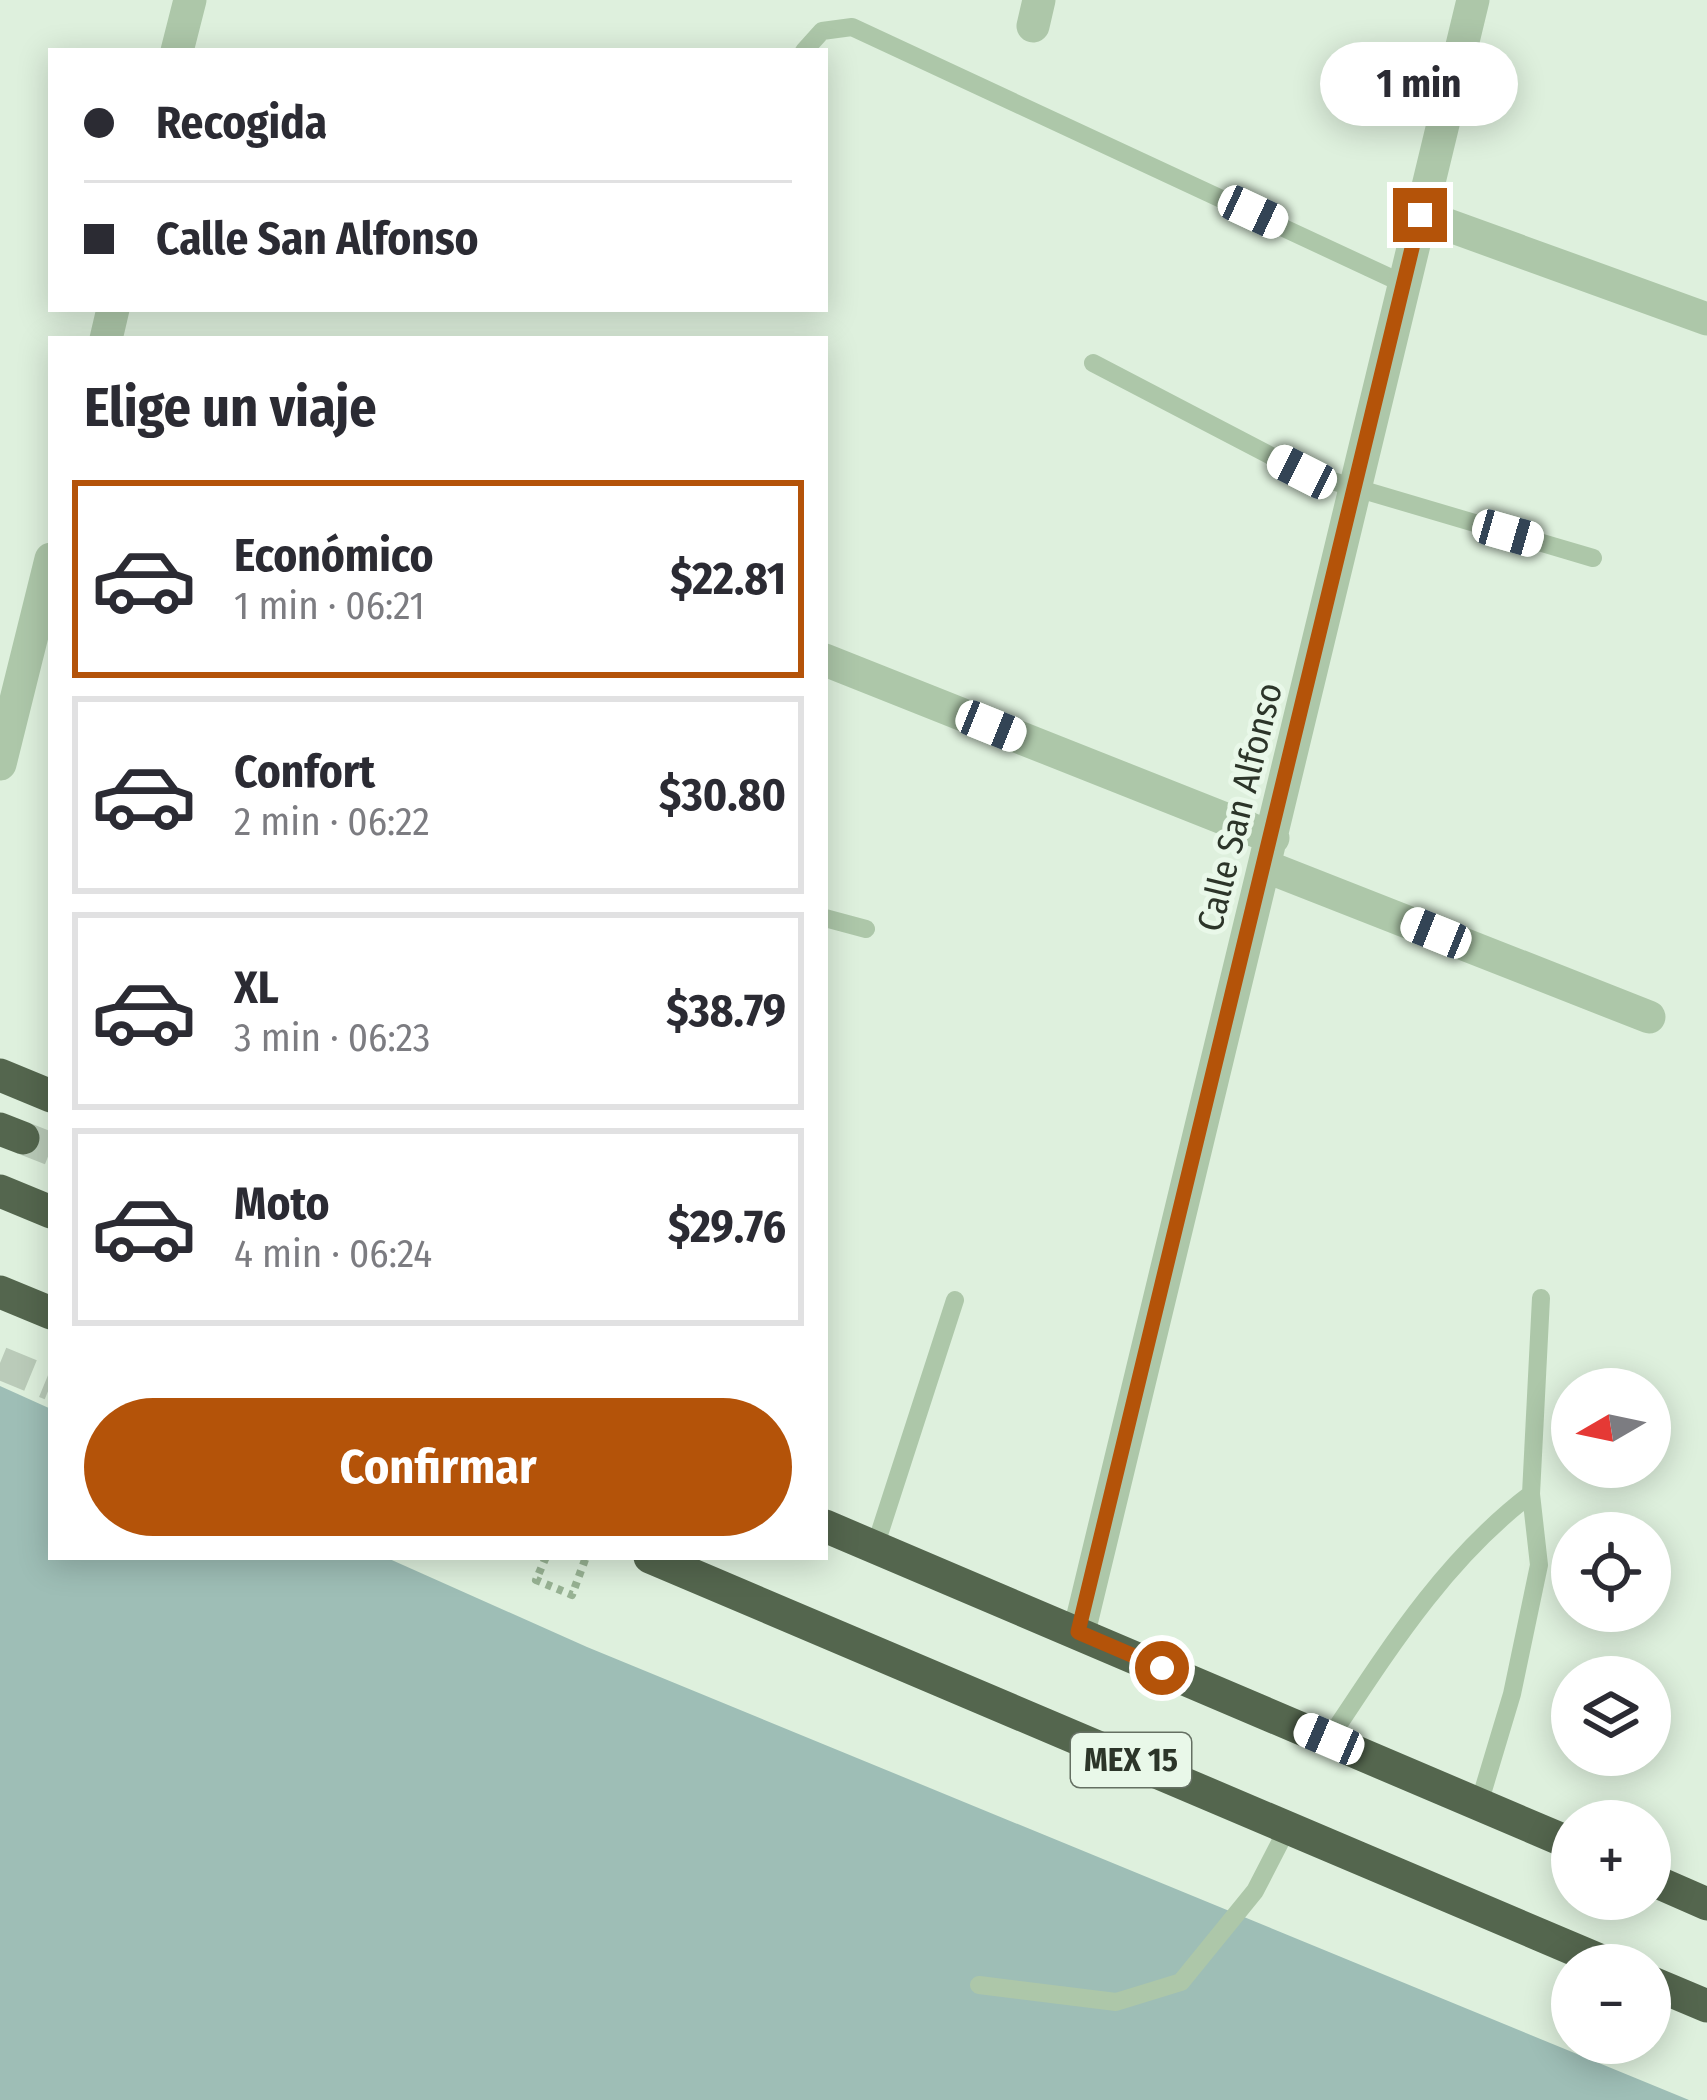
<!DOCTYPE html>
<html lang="es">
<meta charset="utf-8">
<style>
body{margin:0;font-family:"Fira Sans Condensed",sans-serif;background:#f7f7f7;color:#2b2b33;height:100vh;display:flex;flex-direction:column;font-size:45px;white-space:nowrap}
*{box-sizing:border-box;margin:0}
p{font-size:39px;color:#7c7c81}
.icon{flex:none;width:66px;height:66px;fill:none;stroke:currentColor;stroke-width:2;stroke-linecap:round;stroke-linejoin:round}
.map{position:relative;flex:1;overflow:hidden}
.sheet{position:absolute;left:48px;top:336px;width:780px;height:1224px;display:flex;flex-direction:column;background:#fff;border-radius:0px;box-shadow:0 6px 30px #0003}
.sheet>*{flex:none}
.hud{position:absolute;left:48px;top:48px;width:780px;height:264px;border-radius:0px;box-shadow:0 6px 30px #0003;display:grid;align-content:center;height:264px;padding:0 36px;background:#fff}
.needle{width:78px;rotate:261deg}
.controls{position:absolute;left:1551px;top:1368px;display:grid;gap:24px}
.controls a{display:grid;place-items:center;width:120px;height:120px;border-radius:50%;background:#fff;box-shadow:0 6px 30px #0003;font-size:60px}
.end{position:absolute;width:54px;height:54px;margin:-27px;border:15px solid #b45309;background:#fff;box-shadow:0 0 0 6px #fff}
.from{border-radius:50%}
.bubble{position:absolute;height:84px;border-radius:42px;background:#fff;box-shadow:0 6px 30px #0003;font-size:39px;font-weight:700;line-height:84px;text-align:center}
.car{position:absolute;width:36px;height:72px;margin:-36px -18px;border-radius:15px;box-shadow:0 0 9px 3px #0007;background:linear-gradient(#fff 24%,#345 0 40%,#fff 0 76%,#345 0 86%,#fff 0)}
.hud b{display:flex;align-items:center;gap:42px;height:114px;font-size:45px}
.hud b+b{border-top:3px solid #e1e1e2}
.hud i{width:30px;height:30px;background:#2b2b33}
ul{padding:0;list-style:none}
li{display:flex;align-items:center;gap:36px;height:198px;margin:0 24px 18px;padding:0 12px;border:6px solid #e1e1e2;border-radius:0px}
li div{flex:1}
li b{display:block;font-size:45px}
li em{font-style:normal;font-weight:700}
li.selected{border-color:#b45309}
li>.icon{width:108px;height:108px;stroke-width:1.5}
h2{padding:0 36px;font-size:54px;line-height:144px}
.button{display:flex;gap:24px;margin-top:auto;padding:24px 36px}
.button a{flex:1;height:138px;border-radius:72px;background:#b45309;color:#fff;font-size:48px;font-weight:700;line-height:138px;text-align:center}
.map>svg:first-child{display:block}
.green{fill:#9ebeb6}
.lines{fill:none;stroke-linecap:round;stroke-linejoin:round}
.trunk-tunnel{stroke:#bacbb9;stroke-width:33;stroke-dasharray:33 16;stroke-linecap:butt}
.path{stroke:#98b394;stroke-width:8;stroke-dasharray:6 6;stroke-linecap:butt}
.service{stroke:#adc7a9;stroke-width:18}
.minor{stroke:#adc7a9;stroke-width:33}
.trunk{stroke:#54664e;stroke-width:33}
.route{stroke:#b45309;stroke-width:15}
.labels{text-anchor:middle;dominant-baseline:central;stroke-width:10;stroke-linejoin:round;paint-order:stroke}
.shield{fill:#e9f8e9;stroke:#657063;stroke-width:3}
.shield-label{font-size:33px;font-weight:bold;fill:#2c3529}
.street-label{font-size:36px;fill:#2c3529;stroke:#e9f8e9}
</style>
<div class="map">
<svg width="1707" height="2100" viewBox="0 0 1707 2100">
<rect width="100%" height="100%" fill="#def0dd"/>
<path class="green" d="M0,1386l51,23v148h334l202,90 1102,453h-1689z"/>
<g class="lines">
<path class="trunk-tunnel" d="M23,1138l28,11
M0,1363l51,21"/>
<path class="path" d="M546,1557l-10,23 36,15 14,-38"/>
<path class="service" d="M804,51l18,-20 30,-4 552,257
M1093,363l209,109 291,86
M825,918l41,11
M875,1547l80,-247
M1329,1739c59,-89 116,-180 202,-245
M1479,1804l33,-110 27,-129 -8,-71 10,-196
M979,1985l137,17 65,-20 74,-91 33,-64"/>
<path class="minor" d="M1033,26l6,-26
M177,51l13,-51
M1420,215l287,104
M106,339l7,-30
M825,660l448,178
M0,764l51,-205
M1265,866l384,151
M1079,1632l394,-1632"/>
<path class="trunk" d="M0,1075l51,21
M0,1129l23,9
M0,1191l51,21
M0,1292l51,21
M825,1526l747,318
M650,1557l961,408
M1650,1879l57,25
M1650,1982l57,24"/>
</g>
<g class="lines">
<path class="route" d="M1162,1668l-84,-36 342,-1417"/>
</g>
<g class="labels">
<rect class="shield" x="1071" y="1733" width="120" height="54" rx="9"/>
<g class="shield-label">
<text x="1131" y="1760">MEX 15</text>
</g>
<g class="street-label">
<text transform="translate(1240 807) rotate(-76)">Calle San Alfonso</text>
</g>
</g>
</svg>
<div class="controls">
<a><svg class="needle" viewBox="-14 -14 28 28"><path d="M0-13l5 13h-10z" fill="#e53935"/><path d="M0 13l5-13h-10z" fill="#7c7c81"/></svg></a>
<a><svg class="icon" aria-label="locate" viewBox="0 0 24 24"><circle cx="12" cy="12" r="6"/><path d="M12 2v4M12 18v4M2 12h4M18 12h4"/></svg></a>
<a><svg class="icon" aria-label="layers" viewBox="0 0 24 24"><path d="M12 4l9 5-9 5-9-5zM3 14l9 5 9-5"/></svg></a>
<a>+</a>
<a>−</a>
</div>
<i class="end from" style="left:1162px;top:1668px"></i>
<i class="end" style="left:1420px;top:215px"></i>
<div class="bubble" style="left:1320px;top:42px;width:198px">1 min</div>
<i class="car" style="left:1253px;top:212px;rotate:115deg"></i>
<i class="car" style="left:1302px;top:472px;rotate:297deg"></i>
<i class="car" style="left:1508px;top:533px;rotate:106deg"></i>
<i class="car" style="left:991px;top:726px;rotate:112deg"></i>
<i class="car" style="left:1436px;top:933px;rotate:292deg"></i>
<i class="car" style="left:1329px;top:1739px;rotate:293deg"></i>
<div class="hud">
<b><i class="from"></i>Recogida</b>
<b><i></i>Calle San Alfonso</b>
</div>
<section class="sheet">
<h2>Elige un viaje</h2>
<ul>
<li class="selected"><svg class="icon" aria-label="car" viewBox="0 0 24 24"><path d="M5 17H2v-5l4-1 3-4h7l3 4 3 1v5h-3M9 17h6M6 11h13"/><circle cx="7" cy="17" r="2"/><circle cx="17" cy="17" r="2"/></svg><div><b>Económico</b><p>1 min · 06:21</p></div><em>$22.81</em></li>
<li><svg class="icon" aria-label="car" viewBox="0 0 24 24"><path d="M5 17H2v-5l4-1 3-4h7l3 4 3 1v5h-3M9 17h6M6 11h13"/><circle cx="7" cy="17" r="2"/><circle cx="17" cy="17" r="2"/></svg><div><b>Confort</b><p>2 min · 06:22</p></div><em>$30.80</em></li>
<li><svg class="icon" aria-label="car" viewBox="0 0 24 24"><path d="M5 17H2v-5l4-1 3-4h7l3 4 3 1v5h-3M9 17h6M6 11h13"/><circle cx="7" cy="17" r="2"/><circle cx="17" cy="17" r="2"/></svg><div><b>XL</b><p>3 min · 06:23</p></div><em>$38.79</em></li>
<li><svg class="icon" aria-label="car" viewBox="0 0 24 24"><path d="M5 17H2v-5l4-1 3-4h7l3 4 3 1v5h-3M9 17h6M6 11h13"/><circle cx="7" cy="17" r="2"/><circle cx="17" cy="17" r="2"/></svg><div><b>Moto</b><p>4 min · 06:24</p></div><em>$29.76</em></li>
</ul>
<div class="button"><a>Confirmar</a></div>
</section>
</div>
